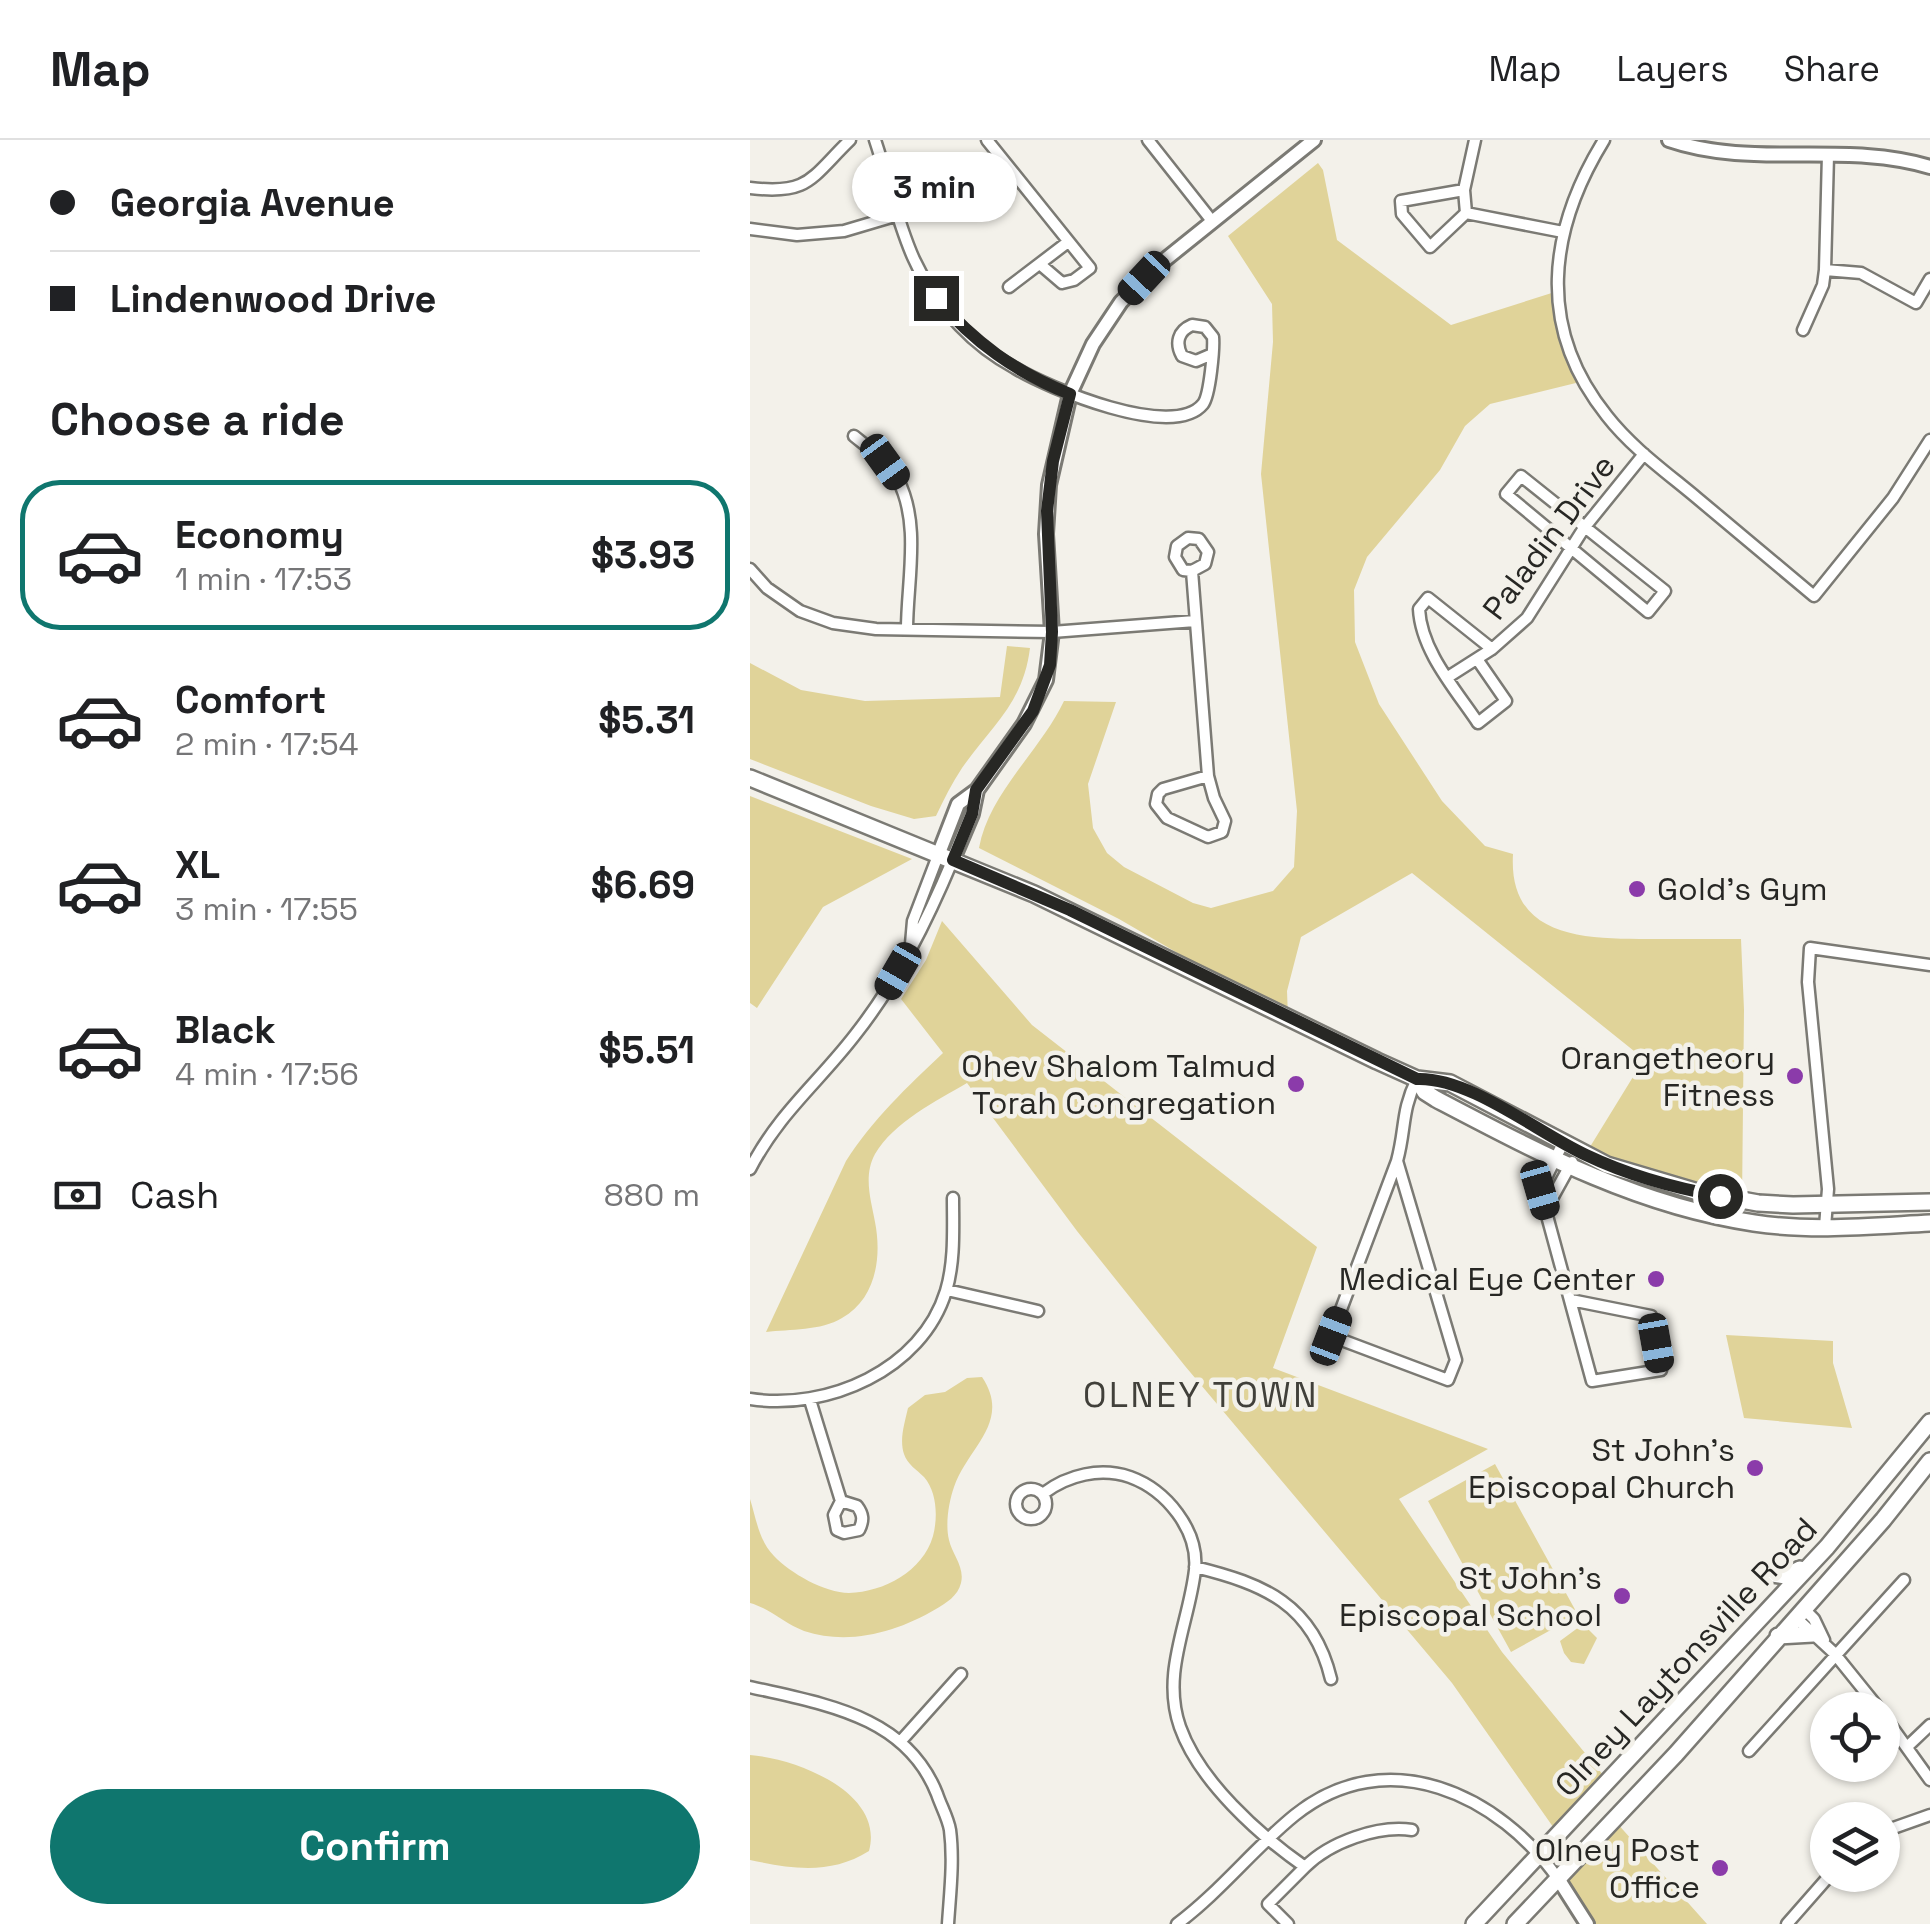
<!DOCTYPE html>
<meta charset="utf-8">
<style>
body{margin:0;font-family:"Space Grotesk",sans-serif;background:#f6f6f6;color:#202124;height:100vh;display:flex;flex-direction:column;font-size:38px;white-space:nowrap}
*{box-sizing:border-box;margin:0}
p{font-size:32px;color:#757577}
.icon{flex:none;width:55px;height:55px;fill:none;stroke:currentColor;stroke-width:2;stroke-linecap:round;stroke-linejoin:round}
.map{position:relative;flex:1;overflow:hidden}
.drawer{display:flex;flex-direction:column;background:#fff;width:750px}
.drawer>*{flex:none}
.guide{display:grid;align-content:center;height:220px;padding:0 50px;background:#fff}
.tools{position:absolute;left:1060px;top:1552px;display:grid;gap:20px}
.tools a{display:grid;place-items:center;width:90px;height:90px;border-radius:50%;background:#fff;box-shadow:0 2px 8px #0004;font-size:50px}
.end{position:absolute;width:45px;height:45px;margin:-22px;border:12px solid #272724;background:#fff;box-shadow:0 0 0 5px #fff}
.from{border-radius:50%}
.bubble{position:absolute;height:70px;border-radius:35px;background:#fff;box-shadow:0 2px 8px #0004;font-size:32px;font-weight:600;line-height:70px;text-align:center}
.car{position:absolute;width:30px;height:60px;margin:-30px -15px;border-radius:12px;box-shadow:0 0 8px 2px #0007;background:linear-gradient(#222 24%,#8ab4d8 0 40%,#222 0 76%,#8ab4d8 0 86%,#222 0)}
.guide b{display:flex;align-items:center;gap:35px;height:95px;font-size:38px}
.guide b+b{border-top:2px solid #e0e0e0}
.guide i{width:25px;height:25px;background:#202124}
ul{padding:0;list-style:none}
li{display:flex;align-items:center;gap:30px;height:150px;margin:0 20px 15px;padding:0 30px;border:5px solid transparent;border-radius:40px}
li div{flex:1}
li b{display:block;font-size:38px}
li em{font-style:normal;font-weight:600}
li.active{border-color:#0f766e}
li>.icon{width:90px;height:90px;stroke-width:1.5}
h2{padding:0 50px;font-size:45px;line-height:120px}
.pay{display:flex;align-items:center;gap:25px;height:110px;padding:0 50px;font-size:38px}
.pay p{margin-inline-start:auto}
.button{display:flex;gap:20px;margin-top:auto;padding:20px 50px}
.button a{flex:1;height:115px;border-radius:60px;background:#0f766e;color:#fff;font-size:40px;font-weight:600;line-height:115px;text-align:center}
header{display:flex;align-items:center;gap:60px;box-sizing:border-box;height:140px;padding:0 50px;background:#fff;border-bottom:2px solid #e0e0e0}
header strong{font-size:48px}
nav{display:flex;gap:55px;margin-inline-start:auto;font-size:35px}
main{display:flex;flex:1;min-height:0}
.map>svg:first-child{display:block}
.green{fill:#e0d399}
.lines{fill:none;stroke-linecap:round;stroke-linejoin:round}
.minor-casing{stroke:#7b7a74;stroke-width:15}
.tertiary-casing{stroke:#7b7a74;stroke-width:18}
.secondary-casing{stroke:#7b7a74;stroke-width:20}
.primary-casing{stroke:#7b7a74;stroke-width:20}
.minor{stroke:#fff;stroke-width:10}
.tertiary{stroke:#fff;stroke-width:12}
.secondary{stroke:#fff;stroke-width:15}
.primary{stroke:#fff;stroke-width:15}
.route{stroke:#272724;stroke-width:12}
.poi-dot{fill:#8b3baa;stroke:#f3f1ea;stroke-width:4}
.labels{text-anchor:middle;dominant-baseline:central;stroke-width:9;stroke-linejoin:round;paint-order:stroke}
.street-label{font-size:32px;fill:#272724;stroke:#f3f1ea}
.poi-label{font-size:32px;fill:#272724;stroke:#f3f1ea;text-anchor:end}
.neighbourhood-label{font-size:35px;letter-spacing:2.5px;fill:#41403a;stroke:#f3f1ea}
</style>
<header>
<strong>Map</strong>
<nav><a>Map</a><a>Layers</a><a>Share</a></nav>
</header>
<main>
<section class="drawer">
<div class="guide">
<b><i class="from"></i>Georgia Avenue</b>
<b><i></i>Lindenwood Drive</b>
</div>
<h2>Choose a ride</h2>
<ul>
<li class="active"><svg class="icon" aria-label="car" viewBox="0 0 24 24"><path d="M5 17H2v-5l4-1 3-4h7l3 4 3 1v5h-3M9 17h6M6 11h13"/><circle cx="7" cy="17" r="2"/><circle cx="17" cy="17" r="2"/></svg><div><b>Economy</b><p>1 min · 17:53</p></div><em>$3.93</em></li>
<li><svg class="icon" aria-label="car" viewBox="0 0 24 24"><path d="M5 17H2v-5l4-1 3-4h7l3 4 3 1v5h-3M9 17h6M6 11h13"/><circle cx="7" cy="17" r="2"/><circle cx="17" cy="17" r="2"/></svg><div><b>Comfort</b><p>2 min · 17:54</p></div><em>$5.31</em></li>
<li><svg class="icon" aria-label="car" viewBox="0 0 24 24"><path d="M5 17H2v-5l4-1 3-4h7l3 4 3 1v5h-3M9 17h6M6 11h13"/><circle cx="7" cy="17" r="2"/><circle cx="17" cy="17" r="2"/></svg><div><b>XL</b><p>3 min · 17:55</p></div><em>$6.69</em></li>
<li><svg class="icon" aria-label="car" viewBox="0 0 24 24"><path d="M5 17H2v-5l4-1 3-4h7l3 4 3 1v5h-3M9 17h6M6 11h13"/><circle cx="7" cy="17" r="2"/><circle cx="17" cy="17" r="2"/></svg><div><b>Black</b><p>4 min · 17:56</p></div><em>$5.51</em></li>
</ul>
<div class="pay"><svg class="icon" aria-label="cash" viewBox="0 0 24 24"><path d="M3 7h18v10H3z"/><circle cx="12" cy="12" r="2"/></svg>Cash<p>880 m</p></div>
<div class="button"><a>Confirm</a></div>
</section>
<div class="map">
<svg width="1180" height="1784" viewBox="0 0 1180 1784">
<rect width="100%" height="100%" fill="#f3f1ea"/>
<path class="green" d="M568,23l5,7 14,70 114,85 107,-34 4,30 22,60 -94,23 -25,22 -25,44 -73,87 -13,33 1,52 24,62 63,97 43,45 28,8c-5,84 71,85 135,85 31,0 62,0 93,0l3,71 -2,191 -157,-46 59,-96 -232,-186 -111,64 -14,54 1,26 -169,-98 -140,-71c10,-55 62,-98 85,-147l52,1 -28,82 5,44 14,25 17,14 69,36 18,5 62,-17 21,-24 3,-56 -36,-337 12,-132 -1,-38 -44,-68z
M257,506l23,2c-7,56 -38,77 -68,120 -10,15 -18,31 -26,48l-22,3 -43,-13 -121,-47v-96l51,27 64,11 135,-4z
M0,656l162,63 -89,48 -66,101 -7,-5z
M192,781l90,104 285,222 -44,121 215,81 -89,50 103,153 106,129 -50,53 -106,-151 -267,-317 -108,-135 -110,-148c-31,18 -73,39 -92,71 -12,22 -4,46 0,68 7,35 1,77 -33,96 -21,13 -52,11 -76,14l80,-171c26,-41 62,-75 97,-108l-42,-54 25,-39z
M976,1195l107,6v22l19,65 -108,-10z
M232,1237c30,45 -14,70 -28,110 -5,14 -9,37 -5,53 3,14 16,27 12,43 -3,13 -15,20 -25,26 -39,23 -87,37 -132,22 -19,-7 -35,-23 -54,-28v-104c6,19 9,42 24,57 16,17 51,37 75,37 35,-1 74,-22 84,-57 5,-19 4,-44 -9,-59 -7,-7 -17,-13 -20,-23 -5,-15 1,-32 4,-46l17,-13 20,-3 22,-14z
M745,1324l83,151 -67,37 -83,-151z
M835,1486l12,12 -13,26 -13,-2 -7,-9 -4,-12 19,-14z
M0,1615c45,3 135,37 119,96 -38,24 -77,18 -119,9z
M866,1682l91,102h-120l-28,-44z"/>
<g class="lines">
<defs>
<path id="minor" d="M125,0c24,72 29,129 85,186 16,17 35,31 55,42 33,20 158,73 188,36 7,-9 11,-56 10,-67l-8,-10 -13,-2c-14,6 -17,18 -10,31l14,5 14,-6
M237,0l103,128 -16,12 -12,3 -21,-18
M398,0l64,81
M854,0c-56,91 -68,188 3,276 25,32 59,56 90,82 39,33 78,65 117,98l79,-98 37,-58
M0,48c59,7 60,-9 100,-48
M714,50l11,-50
M716,73l-36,34 -28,-33 -1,-13 63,-11 2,23 97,19
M0,89l47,6 47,-4 81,-24 16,-7 58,-44
M1075,130l36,3 55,30 14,-24
M259,147l59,-45
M1053,190l20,-45 2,-15 3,-115
M104,296c16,13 35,26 44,44 23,44 9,102 9,149
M771,336l144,115 -17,21 -142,-118z
M0,429l17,19 33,23 33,12 43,6 176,3 143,-11
M442,431l-9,-1 -8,-13 2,-11 11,-8 11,1 9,13 -3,12 -13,7 16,205 -45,13 -5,5 -2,10 11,14 41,19 14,-5 3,-11 -11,-23 -6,-22
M727,519l29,42 -28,22c-22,-33 -57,-72 -59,-114l9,-11 64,51
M698,537l44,-28 35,-31 57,-90 60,-74
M161,804l2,-23 26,-68
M813,1003l-23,47 52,191 69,-11 -10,-54 -80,-16
M647,1021l59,199 -8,20 -117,-44 66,-175c9,-33 4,-50 20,-82
M0,1029c29,-56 68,-86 105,-134 42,-53 72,-114 98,-176
M796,1069l26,-47
M1075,1087l3,-38 -20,-207 2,-34 120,17
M197,1150l91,21
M0,1259c77,12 172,-29 196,-108 9,-30 7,-63 7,-93
M60,1260l31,101 16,5c6,8 7,14 2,24l-15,3 -7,-3 -3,-15 7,-14
M266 1364a15 15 0 1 1 30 0a15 15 0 1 1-30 0Z
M294,1353c24,-18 56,-26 86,-16 36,13 69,53 65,93 -6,53 -34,103 -15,157 19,54 79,108 125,140l-37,37 20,20
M445,1427c69,17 118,37 136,112
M1053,1468l11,11 10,21
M1045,1477l39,36 46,57
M0,1547c73,17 156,28 187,107 4,12 11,24 13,36 4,31 0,63 -2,94
M1132,1573l48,67
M150,1602l61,-68
M1158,1606l22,-21
M999,1611l155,-171
M1132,1692l48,-17
M555,1727c25,-25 73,-42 107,-37
M427,1784c43,-32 77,-76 118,-109 92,-74 205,-20 264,65
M1037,1784l43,-49"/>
<path id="tertiary" d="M919,0c84,29 176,1 261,27
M189,713l19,-49 19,-14 47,-66 22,-44 6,-48 -6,-98 3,-49 21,-91 23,-50 28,-42 35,-35 158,-127
M203,719l19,-45 5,-24
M809,1740l28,44"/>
<path id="secondary" d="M1016,1433l20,3 14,-7
M1028,1496l35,-2
M724,1784l353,-377 103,-125
M765,1784l161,-170 207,-234 47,-59"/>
<path id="primary" d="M0,638l284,116 343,167 40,18 33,4 157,82 91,27 60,11 35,2 137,-3
M667,939l8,13 11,7c103,54 202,107 318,124 58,9 118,3 176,0"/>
</defs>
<use href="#minor" class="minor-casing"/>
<use href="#tertiary" class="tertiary-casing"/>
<use href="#secondary" class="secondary-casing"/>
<use href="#primary" class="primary-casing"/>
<use href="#minor" class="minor"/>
<use href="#tertiary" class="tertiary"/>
<use href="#secondary" class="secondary"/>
<use href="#primary" class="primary"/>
</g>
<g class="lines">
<path class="route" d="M186,158c38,44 79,74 134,96l-17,67 -6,50 5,121 -2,33 -17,46 -57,79 -4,24 -19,46 117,50 347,169c53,-2 121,54 169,76 42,20 88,33 134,41"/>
</g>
<g class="poi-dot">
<circle cx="887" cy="749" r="10"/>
<circle cx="1045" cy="936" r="10"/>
<circle cx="546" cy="944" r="10"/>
<circle cx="906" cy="1139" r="10"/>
<circle cx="1005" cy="1328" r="10"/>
<circle cx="872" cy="1456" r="10"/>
<circle cx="970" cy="1728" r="10"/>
</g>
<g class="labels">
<g class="street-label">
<text transform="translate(799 397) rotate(-53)">Paladin Drive</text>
<text transform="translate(936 1517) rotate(-47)">Olney Laytonsville Road</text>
</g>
<g class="poi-label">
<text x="907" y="749" text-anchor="start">Gold's Gym</text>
<text x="1025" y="918">Orangetheory<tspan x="1025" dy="37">Fitness</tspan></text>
<text x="526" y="926">Ohev Shalom Talmud<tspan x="526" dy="37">Torah Congregation</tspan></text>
<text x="886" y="1139">Medical Eye Center</text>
<text x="985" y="1310">St John's<tspan x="985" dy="37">Episcopal Church</tspan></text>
<text x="852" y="1438">St John's<tspan x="852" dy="37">Episcopal School</tspan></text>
<text x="950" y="1710">Olney Post<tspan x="950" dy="37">Office</tspan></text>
</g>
<g class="neighbourhood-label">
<text x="451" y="1255">OLNEY TOWN</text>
</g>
</g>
</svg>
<div class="tools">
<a><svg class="icon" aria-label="locate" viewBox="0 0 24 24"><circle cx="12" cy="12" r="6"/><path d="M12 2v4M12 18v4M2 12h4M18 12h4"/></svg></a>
<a><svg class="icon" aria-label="layers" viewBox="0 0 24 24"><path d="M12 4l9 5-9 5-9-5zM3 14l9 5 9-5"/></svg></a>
</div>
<i class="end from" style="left:970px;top:1056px"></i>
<i class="end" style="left:186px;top:158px"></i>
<div class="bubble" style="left:102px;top:12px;width:165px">3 min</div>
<i class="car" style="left:394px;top:138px;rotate:223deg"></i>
<i class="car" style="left:135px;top:322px;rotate:144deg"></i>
<i class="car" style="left:148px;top:831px;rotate:210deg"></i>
<i class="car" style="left:790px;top:1050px;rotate:164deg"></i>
<i class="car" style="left:581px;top:1196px;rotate:21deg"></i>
<i class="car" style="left:906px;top:1203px;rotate:170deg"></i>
</div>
</main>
